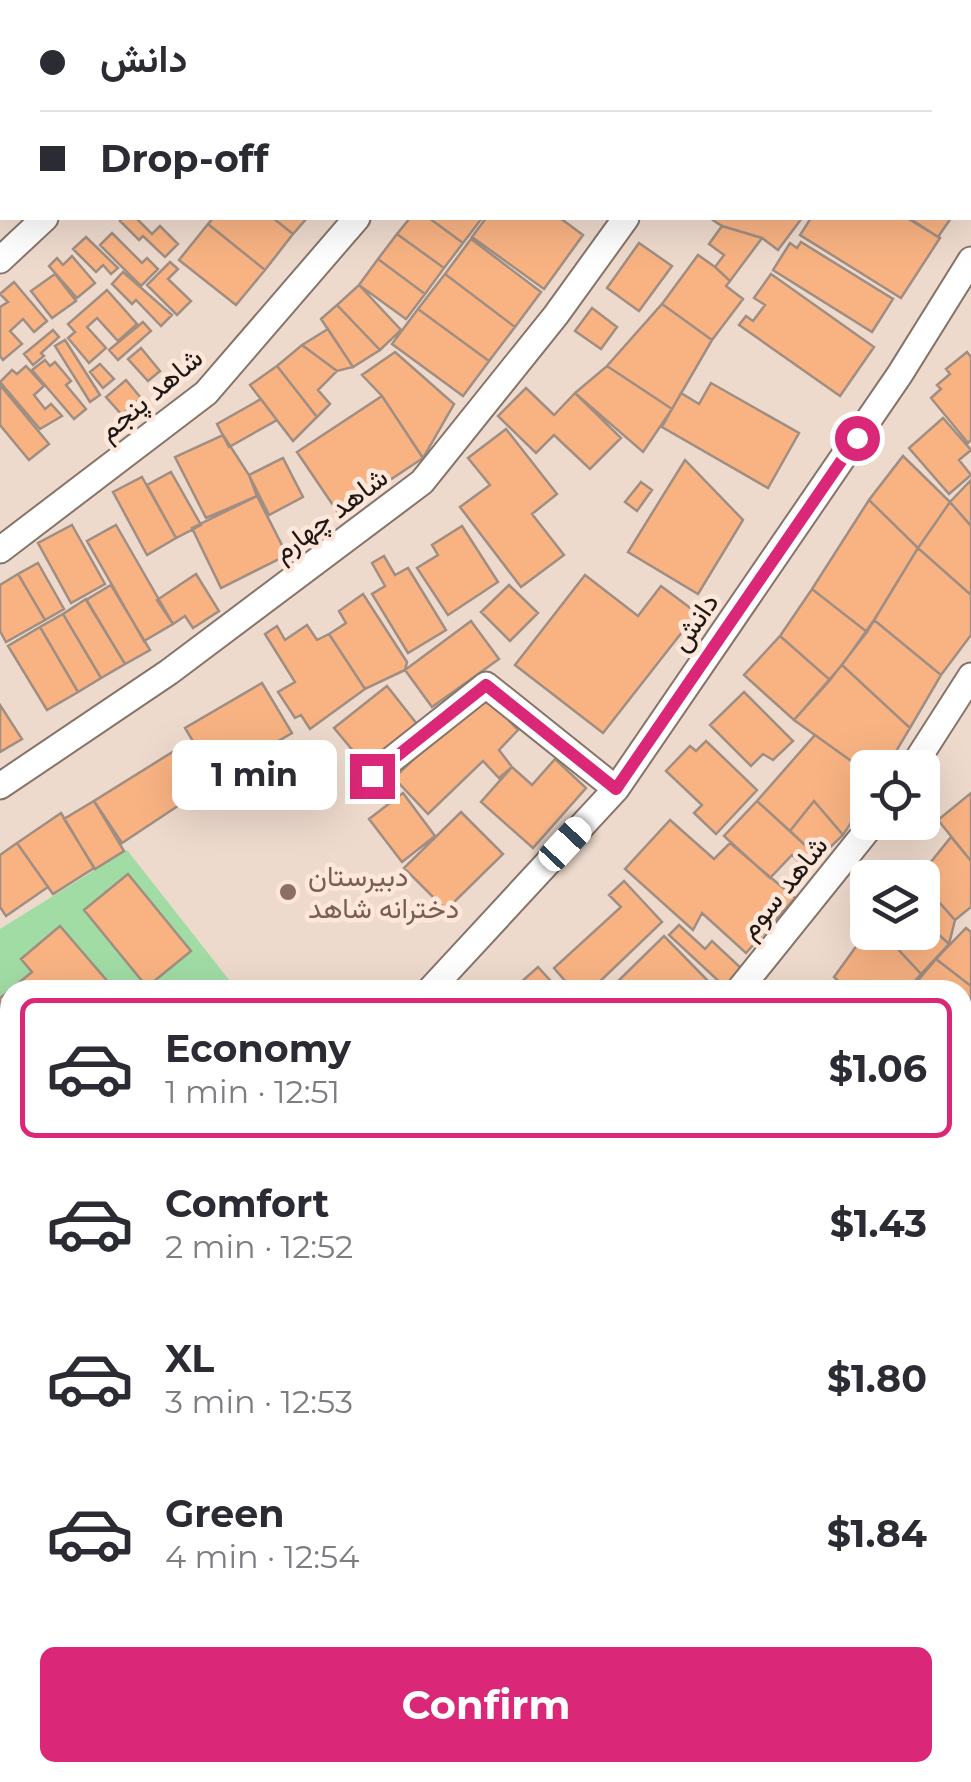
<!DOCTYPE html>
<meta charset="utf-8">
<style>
body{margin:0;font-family:Montserrat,Vazirmatn,sans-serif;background:#f2f2f3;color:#2b2b33;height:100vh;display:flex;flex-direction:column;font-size:38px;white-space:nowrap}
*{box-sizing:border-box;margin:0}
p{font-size:32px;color:#7c7c81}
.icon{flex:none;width:55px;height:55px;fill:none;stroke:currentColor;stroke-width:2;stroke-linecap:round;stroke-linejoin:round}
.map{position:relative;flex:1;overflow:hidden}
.side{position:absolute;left:0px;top:980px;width:972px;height:802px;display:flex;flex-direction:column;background:#fff;border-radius:30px 30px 0 0;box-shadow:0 10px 40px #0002}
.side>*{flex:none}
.top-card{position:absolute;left:0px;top:0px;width:972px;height:220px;box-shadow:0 10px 40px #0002;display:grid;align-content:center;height:220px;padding:0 40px;background:#fff}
.buttons{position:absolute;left:850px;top:750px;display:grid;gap:20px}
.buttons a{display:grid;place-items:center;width:90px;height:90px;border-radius:15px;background:#fff;box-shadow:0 10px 40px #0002;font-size:50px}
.end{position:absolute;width:45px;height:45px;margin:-22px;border:12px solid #db2777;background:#fff;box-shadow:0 0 0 5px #fff}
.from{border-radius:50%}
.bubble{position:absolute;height:70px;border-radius:15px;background:#fff;box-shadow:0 10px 40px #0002;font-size:32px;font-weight:700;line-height:70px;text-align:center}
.car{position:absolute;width:30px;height:60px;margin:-30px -15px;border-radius:12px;box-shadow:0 0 8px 2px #0007;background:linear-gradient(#fff 24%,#345 0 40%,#fff 0 76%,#345 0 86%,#fff 0)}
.top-card b{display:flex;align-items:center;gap:35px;height:95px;font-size:38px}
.top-card b+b{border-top:2px solid #e1e1e2}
.top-card i{width:25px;height:25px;background:#2b2b33}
ul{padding:18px 0 0;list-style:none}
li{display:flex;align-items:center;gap:30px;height:140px;margin:0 20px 15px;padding:0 20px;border:5px solid transparent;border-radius:15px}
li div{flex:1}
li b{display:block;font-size:38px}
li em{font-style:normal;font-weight:700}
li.current{border-color:#db2777}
li>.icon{width:90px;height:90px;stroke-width:1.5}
.primary-button{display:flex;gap:20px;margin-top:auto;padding:20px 40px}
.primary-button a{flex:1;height:115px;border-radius:15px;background:#db2777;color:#fff;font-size:40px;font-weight:700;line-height:115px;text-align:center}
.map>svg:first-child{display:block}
.green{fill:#a1dca5}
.building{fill:#f9b383;stroke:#a08e82;stroke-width:2.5}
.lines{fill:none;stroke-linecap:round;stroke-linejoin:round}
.minor-casing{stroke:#877469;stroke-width:29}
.secondary-casing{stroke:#877469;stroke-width:41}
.minor{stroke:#fff;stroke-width:25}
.secondary{stroke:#fff;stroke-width:38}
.route{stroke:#db2777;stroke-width:12}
.education-dot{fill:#8d6e63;stroke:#fce7da;stroke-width:4}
.labels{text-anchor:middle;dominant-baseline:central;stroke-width:9;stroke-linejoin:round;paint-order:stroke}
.street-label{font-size:28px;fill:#1f1713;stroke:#fce7da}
.education-label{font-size:28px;fill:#785e54;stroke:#fce7da;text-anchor:start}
</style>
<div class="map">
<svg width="971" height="1782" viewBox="0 0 971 1782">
<rect width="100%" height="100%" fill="#eedacd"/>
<path class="green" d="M127,850l110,140h-227v288l-6,4 -4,-5v-348z"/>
<path class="building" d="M123,218h17l-2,2 14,14 8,-8 18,18 -13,13 -22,-21 -4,4 -19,-19z
M213,218h60l20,16 -28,36 -57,-46z
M273,218h34l-14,16z
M410,218h19l34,25 -19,25 -47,-34z
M429,218h53l-19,25z
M486,218h74l23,17 -39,54 -72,-52z
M715,218h87l-24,32 -16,-12 -40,-12 -9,-6z
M811,218h96l33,20 -39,60 -101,-63z
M909,218h42l-13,19z
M208,224l57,46 -29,35 -57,-45z
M722,226l40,12 -32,43 -15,-14 9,-12 -15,-11z
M112,233l30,30 5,-5 11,11 -17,17 -41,-41z
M397,234l47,34 -19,26 -47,-35z
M86,237l32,31 -7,6 -8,-9 -7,7 -23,-23z
M471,239l70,53 -26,35 -70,-53z
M801,242l92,57 -21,33 -99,-62 17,-27 7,5z
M639,243l33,23 -33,45 -32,-23z
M698,255l17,12 15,14 -4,5 17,13 -31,41 -50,-36z
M72,256l23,27 -18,15 -28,-32 8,-8 6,7z
M378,259l47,35 -19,25 -47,-34z
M170,262l8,7 -10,10 23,22 -14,14 -30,-30z
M123,272l49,43 -11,11 -25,-26 -4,4 -20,-20z
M55,274l21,27 -24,17 -21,-27z
M445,274l70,53 -26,34 -71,-52z
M771,274l103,73 -34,49 -101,-71 7,-9 7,5 12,-16 -11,-7z
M14,282l33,39 -13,11 -11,-13 -13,12 12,13 -19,16 -3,-4v-49l8,-5 -8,-8z
M359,285l42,45 -21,20 -43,-45z
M107,290l30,34 -19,17 -21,-23 -10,9 19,21 -17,15 -21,-25 7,-6 -7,-8z
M662,304l50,36 -40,69 -65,-43z
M337,305l43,45 -27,17 -32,-48z
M592,308l25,19 -16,22 -26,-18z
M418,309l71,52 -26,35 -71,-52z
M143,322l8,9 -33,29 -9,-10z
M328,329l25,38 -16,4 -35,-26z
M53,330l6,7 -18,16 3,3 -11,9 -9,-11z
M65,340l35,55 -10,7 -35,-56z
M302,345l35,26 -19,19 12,14 -13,13 -40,-51z
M141,348l19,23 -12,10 -20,-22z
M395,352l59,52 -31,54 -41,-62 -20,-21z
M967,352l4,5v83l-3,3 -37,-45 10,-9 -4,-4 13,-11 -4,-5z
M45,360l5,6 5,-4 16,19 -5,4 20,24 -12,10 -42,-49z
M100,364l14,15 -11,9 -13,-16z
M26,366l18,20 -10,9 11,14 6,-5 11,12 -22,13 -40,-47 12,-12 5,4z
M277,366l40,51 -24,24 -43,-56z
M607,366l65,43 -29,43 -68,-59z
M126,380l15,18 -19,17 -16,-18z
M711,383l88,50 -31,55 -106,-61 19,-34 18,11z
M0,385l49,59 -20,16 -29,-35z
M526,388l28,27 21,-22 46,45 -31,31 -36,-34 -18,18 -38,-37z
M382,396l41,62 -84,56 -42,-62z
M261,399l16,21 -48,27 -12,-23z
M943,418l28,32 -12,10 12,15 -22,19 -40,-46z
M506,429l51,65 -25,20 32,41 -43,32 -61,-80 30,-22 -22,-27z
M223,435l26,40 8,21 -51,22 -31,-61z
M903,456l47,46 -32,46 -49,-48z
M283,458l20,39 -34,18 -20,-40z
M685,460l58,60 -45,74 -70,-42z
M171,472l30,53 -25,13 -29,-53z
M142,477l34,61 -29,17 -34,-63z
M971,480v46l-21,-24z
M641,482l11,8 -15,21 -12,-9z
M257,496l30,59 -66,33 -29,-60z
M869,500l49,48 -51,84 -55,-43z
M950,502l21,24v69l-53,-47z
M72,525l33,59 -34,19 -33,-60z
M116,525l57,99 -29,17 -57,-100z
M462,526l36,56 -50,33 -31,-47 21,-13 -6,-10z
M918,548l53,47v40l-30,40 -67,-55z
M384,556l11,19 13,-7 38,62 -38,23 -36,-59 13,-8 -13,-23z
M38,563l26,46 -19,11 -27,-46z
M18,574l27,46 -39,22 -6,-11v-46z
M196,574l23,37 -26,17 -8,-12 -12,8 -16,-24z
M585,575l53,41 23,-30 36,27 -94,120 -88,-68z
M111,585l39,65 -25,14 -39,-64z
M509,585l29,28 -28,28 -29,-29z
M812,589l55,43 -37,48 -50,-44z
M363,594l44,68 -2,8 -40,19 -36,-55 17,-11 -7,-12z
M86,599l39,65 -24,14 -38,-64z
M63,614l38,64 -23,14 -38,-65z
M874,620l67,55 -31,53 -68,-63z
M471,621l28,38 -67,48 -27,-37z
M307,625l10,15 12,-6 36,55 -55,40 -9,-14 -6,3 -17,-26 17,-10 -30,-48 12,-8 8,14z
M40,627l38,65 -31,18 -39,-64z
M780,636l50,44 -36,40 -50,-45z
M842,665l68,63 -24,40h-18v5l-74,-53z
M262,683l30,50 -77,45 -30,-50z
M387,686l30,38 -52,41 -31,-37z
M744,692l49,49 -20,19 -10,-6 -12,12 -41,-41z
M483,693l35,37 -19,20 13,17 -13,11 -16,-17 -55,53 -34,-36z
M0,705l22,34 -22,13z
M815,735l53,38v24l-25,38 -29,-34 -24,30 -33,-30z
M706,741l51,49 -41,44 -22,-21 8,-8 -36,-34 24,-25 6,5z
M182,746l26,40 -86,57 -28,-42z
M555,759l31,29 -53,60 -52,-46 31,-35 20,18z
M403,793l32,43 -33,26 -33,-43z
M971,793v68l-33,-41z
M94,801l30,50 -29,18 -31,-50z
M757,801l62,57 -11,12 -16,-15 -22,23 -46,-42z
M814,801l29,34 -24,23 -29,-27z
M461,812l42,42 -57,56 -42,-42z
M61,813l33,55 -41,26 -36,-51z
M670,820l44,39 16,-16 65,55 -49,55 -44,-40 -9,17 -68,-61z
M951,837l20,24v46l-16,13 -33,-37v-5h-4z
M17,843l31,44 -42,29 -6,-9v-52z
M128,874l63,77 -44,36 -63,-77z
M624,881l38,41 -71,68h-18l-19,-22 67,-61 -12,-12z
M922,883l33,37 -6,24 -27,-25z
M922,919l27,25 -28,30 -39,-42h40z
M679,925l26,24 7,-8 30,28 -17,18 -56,-52z
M60,926l55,64h-105l22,-18 -11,-13z
M966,928l5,4v54l-35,-27z
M868,930l14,2 39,42 -14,16h-59l-14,-13z
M664,936l52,53 -107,1z
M936,959l35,27v52l-9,10v-58h-52z
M538,967l21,23h-47z
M10,990v173l-10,8v-173z
M8,1216l2,51 -9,7 -1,-52z
M971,1269v58l-9,-6v-41z
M971,1449v84l-9,-8v-67z
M971,1538v108l-9,-8v-91z
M10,1611v57l-10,-11v-27l6,-6 -5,-5z"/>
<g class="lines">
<defs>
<path id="minor" d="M260,2l2,-2
M521,2l2,-2
M781,2l2,-2
M0,260l45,-42
M0,550l206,-157 151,-175
M912,768l59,-92
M371,776l115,-91 130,104
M0,786l169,-114 253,-190 134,-167 70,-97
M430,990l186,-201 284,-415 71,-114
M739,990l135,-168
M962,1072l9,-10
M0,1331l10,-8
M962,1373l9,-10
M0,1454l10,13
M105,1782l10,-10"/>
<path id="secondary" d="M962,1726l9,-9
M905,1782l9,-10"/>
</defs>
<use href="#minor" class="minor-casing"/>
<use href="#secondary" class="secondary-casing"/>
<use href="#minor" class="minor"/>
<use href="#secondary" class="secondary"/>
</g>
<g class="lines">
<path class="route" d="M372,776l114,-91 130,104 241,-351"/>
</g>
<circle class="education-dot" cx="288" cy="892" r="10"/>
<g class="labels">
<g class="street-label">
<text transform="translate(150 394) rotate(-40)">شاهد پنجم</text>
<text transform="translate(330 514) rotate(-37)">شاهد چهارم</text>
<text transform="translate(694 622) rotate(-56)">دانش</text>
<text transform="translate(783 887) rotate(-51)">شاهد سوم</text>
</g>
<g class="education-label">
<text x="308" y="876">دبیرستان<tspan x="308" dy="32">دخترانه شاهد</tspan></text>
</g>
</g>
</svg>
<div class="buttons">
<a><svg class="icon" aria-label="locate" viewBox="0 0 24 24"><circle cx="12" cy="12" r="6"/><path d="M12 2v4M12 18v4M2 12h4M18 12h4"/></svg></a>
<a><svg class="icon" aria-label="layers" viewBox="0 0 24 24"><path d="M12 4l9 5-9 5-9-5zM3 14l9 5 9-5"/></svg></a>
</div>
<i class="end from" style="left:857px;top:438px"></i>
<i class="end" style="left:372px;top:776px"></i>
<div class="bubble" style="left:172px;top:740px;width:165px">1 min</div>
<i class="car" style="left:565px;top:844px;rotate:43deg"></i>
<div class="top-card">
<b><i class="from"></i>دانش</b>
<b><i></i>Drop-off</b>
</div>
<section class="side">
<ul>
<li class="current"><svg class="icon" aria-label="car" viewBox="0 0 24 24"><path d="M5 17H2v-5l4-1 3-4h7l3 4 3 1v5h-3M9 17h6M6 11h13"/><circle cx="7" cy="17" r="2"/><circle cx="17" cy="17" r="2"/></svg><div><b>Economy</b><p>1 min · 12:51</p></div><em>$1.06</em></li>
<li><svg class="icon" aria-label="car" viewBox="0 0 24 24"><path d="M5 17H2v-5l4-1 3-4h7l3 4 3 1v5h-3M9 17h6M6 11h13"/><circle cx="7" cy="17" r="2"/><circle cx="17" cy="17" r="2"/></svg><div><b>Comfort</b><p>2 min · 12:52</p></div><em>$1.43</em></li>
<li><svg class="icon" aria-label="car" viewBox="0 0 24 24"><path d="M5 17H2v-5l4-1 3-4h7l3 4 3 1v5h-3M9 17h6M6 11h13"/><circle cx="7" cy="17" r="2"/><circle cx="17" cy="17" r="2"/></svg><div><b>XL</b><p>3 min · 12:53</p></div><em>$1.80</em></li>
<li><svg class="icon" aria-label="car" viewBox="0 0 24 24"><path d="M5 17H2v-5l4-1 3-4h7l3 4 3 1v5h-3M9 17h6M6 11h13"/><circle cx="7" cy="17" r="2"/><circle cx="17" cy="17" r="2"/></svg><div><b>Green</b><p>4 min · 12:54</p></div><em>$1.84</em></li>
</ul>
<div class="primary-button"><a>Confirm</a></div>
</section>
</div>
